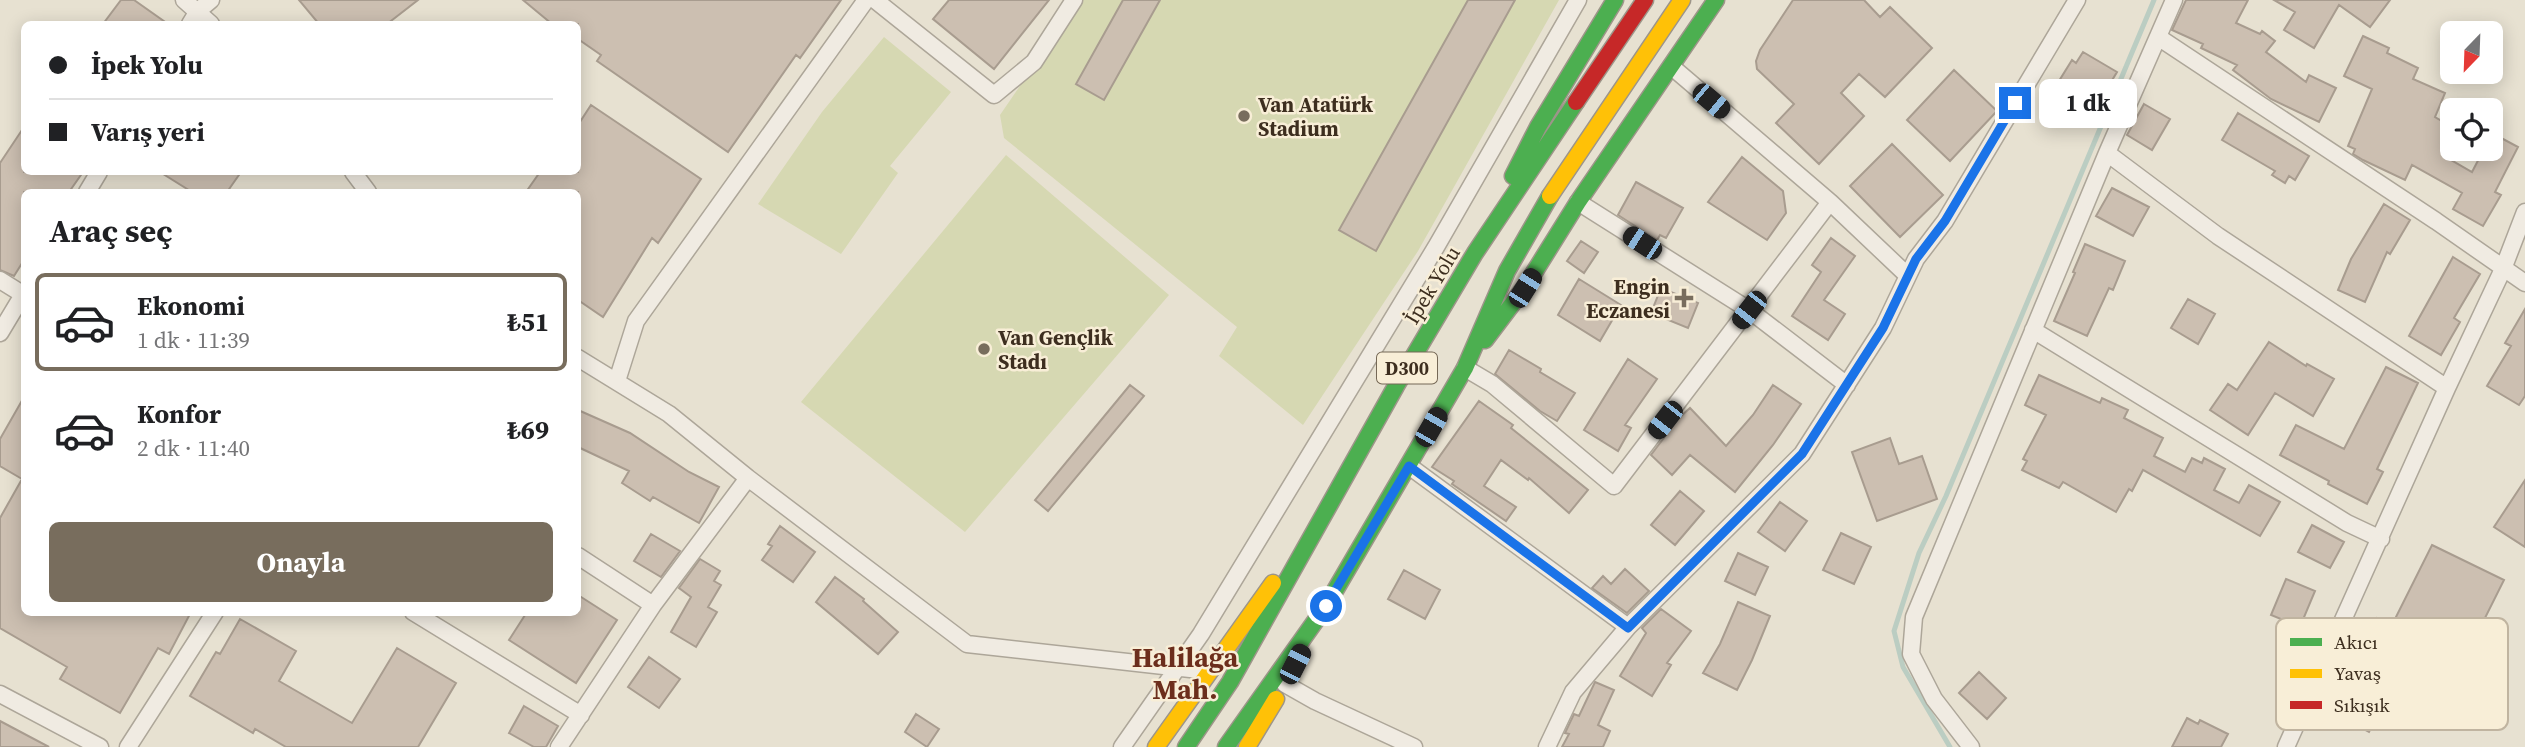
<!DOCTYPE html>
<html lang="tr">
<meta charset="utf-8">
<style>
body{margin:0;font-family:"Source Serif 4",serif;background:#f6f6f6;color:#202124;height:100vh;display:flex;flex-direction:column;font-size:26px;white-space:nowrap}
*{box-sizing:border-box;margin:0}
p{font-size:23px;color:#757577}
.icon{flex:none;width:38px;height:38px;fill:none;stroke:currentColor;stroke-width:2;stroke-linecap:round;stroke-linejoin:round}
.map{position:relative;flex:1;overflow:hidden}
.details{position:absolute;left:21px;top:189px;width:560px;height:427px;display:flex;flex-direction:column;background:#fff;border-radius:10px;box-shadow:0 4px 18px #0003}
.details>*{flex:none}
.banner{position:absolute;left:21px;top:21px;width:560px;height:154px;border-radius:10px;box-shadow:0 4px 18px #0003;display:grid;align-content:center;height:154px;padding:0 28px;background:#fff}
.needle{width:46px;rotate:203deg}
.controls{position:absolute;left:2440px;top:21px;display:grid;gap:14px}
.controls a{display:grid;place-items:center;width:63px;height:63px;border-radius:10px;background:#fff;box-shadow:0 4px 18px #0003;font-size:35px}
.end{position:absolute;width:32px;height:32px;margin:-16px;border:9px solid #1a73e8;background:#fff;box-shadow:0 0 0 4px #fff}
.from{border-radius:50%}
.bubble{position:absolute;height:49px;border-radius:10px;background:#fff;box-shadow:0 4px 18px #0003;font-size:23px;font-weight:700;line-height:49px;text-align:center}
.car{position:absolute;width:21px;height:42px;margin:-21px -10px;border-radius:9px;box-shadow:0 0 5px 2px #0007;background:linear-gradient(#222 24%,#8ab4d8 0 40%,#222 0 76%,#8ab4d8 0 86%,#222 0)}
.banner b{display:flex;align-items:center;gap:24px;height:66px;font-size:26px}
.banner b+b{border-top:2px solid #e0e0e0}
.banner i{width:18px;height:18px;background:#202124}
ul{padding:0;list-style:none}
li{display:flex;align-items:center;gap:21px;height:98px;margin:0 14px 10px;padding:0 14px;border:4px solid transparent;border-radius:10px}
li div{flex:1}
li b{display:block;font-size:26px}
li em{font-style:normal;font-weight:700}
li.active{border-color:#786d5d}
li>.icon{width:63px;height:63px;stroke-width:1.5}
h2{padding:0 28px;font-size:32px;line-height:84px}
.primary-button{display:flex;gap:14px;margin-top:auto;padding:14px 28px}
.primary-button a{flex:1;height:80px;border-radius:10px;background:#786d5d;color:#fff;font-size:28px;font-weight:700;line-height:80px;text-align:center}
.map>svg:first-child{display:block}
.green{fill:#d6d8b2}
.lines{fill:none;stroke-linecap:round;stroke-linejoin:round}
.stream{stroke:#bbcdc2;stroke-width:5}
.building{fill:#ccbfb1;stroke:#a89c8f;stroke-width:2}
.street-casing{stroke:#ada699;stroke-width:19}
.fast-casing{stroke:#9d9589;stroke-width:19}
.slow-casing{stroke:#9d9589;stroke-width:19}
.jam-casing{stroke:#9d9589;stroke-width:19}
.street{stroke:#f0ebe2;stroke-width:16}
.fast{stroke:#4caf50;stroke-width:16}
.slow{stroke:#ffc107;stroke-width:16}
.jam{stroke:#c62828;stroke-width:16}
.route{stroke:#1a73e8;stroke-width:9}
.poi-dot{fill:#786d5d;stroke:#f8eed7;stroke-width:2.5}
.labels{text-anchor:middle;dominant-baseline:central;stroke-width:5;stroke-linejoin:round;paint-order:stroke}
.shield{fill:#f8eed7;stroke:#756856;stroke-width:2}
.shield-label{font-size:19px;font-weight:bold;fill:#3d2e1f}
.poi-label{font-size:21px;font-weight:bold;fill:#3d2e1f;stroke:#f8eed7;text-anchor:start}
.street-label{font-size:21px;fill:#3d2e1f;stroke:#f8eed7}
.district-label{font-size:28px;font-weight:bold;fill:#6c2e1c;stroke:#f8eed7}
.key{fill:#f8eed7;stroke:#c0b4a0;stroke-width:2}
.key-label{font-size:19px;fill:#3d2e1f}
</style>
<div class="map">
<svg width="2525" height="747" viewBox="0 0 2525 747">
<rect width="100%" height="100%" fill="#e7e1d1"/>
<path class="green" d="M1079,0h480l-141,251 -115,174 -84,-69 18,-29 -233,-189 -4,-23z
M884,37l67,55 -61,74 8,7 -57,81 -83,-50 64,-92z
M1006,155l163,140 -204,237 -164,-130z"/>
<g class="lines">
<path class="stream" d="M1950,747l-47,-80 -9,-36 25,-78 27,-57 208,-496"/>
</g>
<path class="building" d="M121,0h13l34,24h-65z
M299,0h119l-31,24h-68z
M523,0h318l-41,58 -4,-3 -68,97 -131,-91 4,-6 -23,-16v-15h-26z
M949,0h100l-55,69 -61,-50z
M1123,0h37l-56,100 -28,-16z
M1468,0h47l-139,251 -37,-21z
M1793,0h71l16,17 10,-10 42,41 -47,49 -26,-23 -18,19 23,23 -45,48 -43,-41 18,-19 -37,-35 -1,-8 4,-11z
M2186,0h62l-12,23 24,11 2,-3 13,10 -9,11 40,30 3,-7 27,13 -17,34 -48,-23 -38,-29 4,-5 -36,-17 2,-4 -31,-14z
M2274,0h116l-20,27 -31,-22 -25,43 -30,-18 11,-18z
M2363,36l26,12 -2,5 31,15 -5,11 32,14 -10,24 17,10v19l-6,11 26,15 12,-23h6v-17l28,15 -23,45 6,3 -18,31 -30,-17 9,-16 -50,-28 -7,15 -42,-20 -10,-6 2,-5 -7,-3 24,-57 -28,-13z
M2083,52l34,20 -12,20 3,1 -7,13 -42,-25 13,-21 4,3z
M1954,70l43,41 -47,50 -43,-41z
M2144,104l26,15 -18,31 -25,-15z
M591,105l110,74 -43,64 -6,-5 -49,79 -25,-17v-108h-52l14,-20h38v-47z
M2238,113l71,43 -14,24 -6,-4 -4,7 -13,-8 3,-4 -53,-31z
M24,127v45h59l-14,20h-45v68l-10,16 -14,-6v-107z
M1892,144l51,51 -43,42 -50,-51z
M1742,157l41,34 3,22 -19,27 -59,-38z
M160,172h81l-14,20h-35z
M1636,182l47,26 -17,30 -6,-3 -3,5 -39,-25z
M2112,188l37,19 -16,29 -37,-20z
M2384,204l26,16 -20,34 -3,-2 -22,50 -27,-12 13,-31z
M1831,238l24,18 -31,44 21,14 -17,26 -36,-24 29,-44 -9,-7z
M1581,241l17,11 -14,21 -17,-12z
M2085,244l40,17 -12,29 -4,-2 -22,48 -33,-15 21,-48 -2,-1z
M2453,257l27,17 -26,44 6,4 -19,33 -32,-19z
M1579,279l42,26 -21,36 -42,-26z
M1661,288l37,15 -10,25 -37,-15z
M2188,299l27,15 -17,30 -27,-16z
M2525,309v87l-6,9 -32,-19 24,-40 -6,-3z
M2269,342l37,24 1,-2 27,15 -21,37 -38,-23 -27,42 -38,-25 18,-26 9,6z
M1509,350l32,19 -1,3 35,21 -18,28 -17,-10 -45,-37z
M1628,359l29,20 -32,46 6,3 -13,23 -34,-21z
M2386,367l32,16 -41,86 6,3 -16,32 -39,-20 1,-3 -49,-26 16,-30 48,24z
M2039,375l61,28 2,-5 26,12 -4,8 39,20 -9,18 31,16 7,-14 10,5 2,-5 21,11 -11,21 25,13 10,-18 31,17 -20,34 -117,-66 -11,21 -3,-2 -13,23 -53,-30 -4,6 -37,-18 5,-9 -4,-2 23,-44 -21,-10z
M1130,385l14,11 -96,115 -13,-11z
M1773,385l28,19 -28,41 -38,47 -45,-37 -18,20 -21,-20 28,-37 11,-10 36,38 27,-31z
M24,397v215h167l-22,42 -11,-6 -38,65 -60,-34 7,-12 -67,-39v-110l22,-39 -22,-13v-27z
M1479,401l34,24 -2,3 77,62 -19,23 -40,-35 -1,2 -27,-20 -17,26 32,21 -10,14 -54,-37 2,-3 -22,-14z
M578,410l52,23 59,39 30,15 -20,36 -46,-26 -3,4 -28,-18 7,-12 -51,-24z
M1890,438l9,26 23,-8 15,43 -60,22 -25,-69z
M2525,480v67l-31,-20z
M1680,491l24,20 -29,34 -24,-20z
M1780,502l27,19 -22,30 -27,-19z
M2312,525l32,17 -14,26 -32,-16z
M780,526l35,26 -22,30 -31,-22 10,-14 -4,-2z
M1841,533l30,14 -17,37 -31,-14z
M651,534l29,17 -19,26 -27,-16z
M2432,545l72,35 -35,70 -55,-27 -21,42 -32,-16 16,-31 15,7z
M1738,553l30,14 -13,28 -30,-14z
M700,559l20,12 -6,10 7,4 -13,22 9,5 -21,35 -25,-15 20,-35 -12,-9z
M1625,569l24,22 -22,22 -35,-25 11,-12 8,8z
M1404,570l36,20 -15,29 -37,-20z
M835,577l29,22 -1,2 35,31 -20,22 -62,-52z
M2286,579l29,12 -18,43 -14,-6 3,-7 -15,-6z
M578,595l39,25 -41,63 -67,-43 18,-28h51z
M1738,602l32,14 -18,44 -15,30 -34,-17 17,-29z
M1661,609l30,22 -24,32 4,2 -19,31 -32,-20 26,-43 -4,-5z
M240,619l56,32 -17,30 73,42 45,-75 59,35 -38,64h-132l-31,-18 -2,4 -63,-37 26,-44 4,2z
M649,657l31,22 -21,29 -31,-21z
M1979,672l27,26 -19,21 -28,-26z
M1595,682l19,8 -16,35 12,6 -7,16h-41l7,-13 -4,-1 9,-19 5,2z
M2352,689l31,16 -14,27 -30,-16z
M524,706l34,20 -12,21h-12l-25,-14z
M916,714l23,15 -12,18 -22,-15z
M2187,718l11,6 2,-4 28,14 -7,13h-49z
M0,721l49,26h-49z"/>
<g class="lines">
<defs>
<path id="street" d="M184,0l27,24
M875,0l119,95 40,-33 40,-62
M190,24l8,-13 13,-11
M2158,37l278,184 89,62
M1672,67l158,135 77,73
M2107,153l111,83 229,152
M353,172l15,20
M87,192l12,-20
M1578,202l171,108 98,75
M0,280l24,15
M2033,330l314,193 34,16
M0,333l24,-40
M578,358l91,56 79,64 219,166 241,27
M1465,368l27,16 122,102 216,-284
M617,381l19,-60 230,-321
M1409,466l219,161
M578,556l75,49
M413,612l168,103
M1285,684l30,17 99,46
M0,694l100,53
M128,747l87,-135
M559,747l94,-142 95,-127
M1122,747l79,-113 235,-387 142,-247
M1547,747l26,-55 55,-65 174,-173 81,-126 33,-69 29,-38 132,-221
M1971,747l-37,-48 -23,-45 3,-37 193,-464 67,-153
M2286,747l161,-359 56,-119 22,-57"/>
<path id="fast" d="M1513,176l25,-49 77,-127
M1485,340l40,-53 53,-85 138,-202
M1186,747l44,-65 166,-296 79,-133 101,-151
M1226,747l100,-141 139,-238 42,-97 43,-75"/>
<path id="slow" d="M1550,196l132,-196
M1156,747l117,-164
M1247,747l29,-48"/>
<path id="jam" d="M1576,102l69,-102"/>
</defs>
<use href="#street" class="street-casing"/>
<use href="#fast" class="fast-casing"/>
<use href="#slow" class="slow-casing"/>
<use href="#jam" class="jam-casing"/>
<use href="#street" class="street"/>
<use href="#fast" class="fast"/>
<use href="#slow" class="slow"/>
<use href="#jam" class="jam"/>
</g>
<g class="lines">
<path class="route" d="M1326,606l83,-140 219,162 174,-174 81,-126 33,-69 29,-38 70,-118"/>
</g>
<g class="poi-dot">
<circle cx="1244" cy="116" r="7"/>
<path d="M1680.5 287.5h7v7h7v7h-7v7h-7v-7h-7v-7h7z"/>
<circle cx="984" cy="349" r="7"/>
</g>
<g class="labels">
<rect class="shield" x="1377" y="352.5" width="60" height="31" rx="5"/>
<g class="shield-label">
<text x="1407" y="368">D300</text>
</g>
<g class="poi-label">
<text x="1258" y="104">Van Atatürk<tspan x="1258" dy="24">Stadium</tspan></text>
<text x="1670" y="286" text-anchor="end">Engin<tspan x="1670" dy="24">Eczanesi</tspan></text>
<text x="998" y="337">Van Gençlik<tspan x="998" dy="24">Stadı</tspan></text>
</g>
<g class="street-label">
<text transform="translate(1432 285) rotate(-59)">İpek Yolu</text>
</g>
<g class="district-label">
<text x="1185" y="657">Halilağa<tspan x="1185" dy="32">Mah.</tspan></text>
</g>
</g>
<rect x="2276" y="618" width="232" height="112" rx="10" class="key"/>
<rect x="2290" y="638" width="32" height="8" fill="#4caf50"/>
<rect x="2290" y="669" width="32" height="9" fill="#ffc107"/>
<rect x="2290" y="701" width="32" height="8" fill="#c62828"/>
<g class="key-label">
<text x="2334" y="649">Akıcı</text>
<text x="2334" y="680">Yavaş</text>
<text x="2334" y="712">Sıkışık</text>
</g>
</svg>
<div class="controls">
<a><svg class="needle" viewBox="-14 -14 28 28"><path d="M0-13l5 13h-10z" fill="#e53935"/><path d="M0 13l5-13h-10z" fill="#757577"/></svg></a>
<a><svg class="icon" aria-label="locate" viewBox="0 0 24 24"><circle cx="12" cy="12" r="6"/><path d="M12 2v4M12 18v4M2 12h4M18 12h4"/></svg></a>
</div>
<i class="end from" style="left:1326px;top:606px"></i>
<i class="end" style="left:2015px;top:103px"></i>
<div class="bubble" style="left:2039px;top:79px;width:98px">1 dk</div>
<i class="car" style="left:1711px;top:101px;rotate:130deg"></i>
<i class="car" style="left:1642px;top:243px;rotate:303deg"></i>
<i class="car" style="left:1525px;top:288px;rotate:32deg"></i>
<i class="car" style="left:1749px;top:310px;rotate:218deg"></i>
<i class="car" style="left:1665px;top:420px;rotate:218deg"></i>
<i class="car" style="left:1431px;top:427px;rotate:30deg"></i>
<i class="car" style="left:1295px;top:664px;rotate:27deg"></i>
<div class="banner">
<b><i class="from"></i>İpek Yolu</b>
<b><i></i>Varış yeri</b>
</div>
<section class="details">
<h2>Araç seç</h2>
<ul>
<li class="active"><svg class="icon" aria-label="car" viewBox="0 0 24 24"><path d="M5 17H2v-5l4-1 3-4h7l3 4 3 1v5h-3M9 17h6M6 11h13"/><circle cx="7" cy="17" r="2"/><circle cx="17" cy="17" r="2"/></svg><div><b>Ekonomi</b><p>1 dk · 11:39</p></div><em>₺51</em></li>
<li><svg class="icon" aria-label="car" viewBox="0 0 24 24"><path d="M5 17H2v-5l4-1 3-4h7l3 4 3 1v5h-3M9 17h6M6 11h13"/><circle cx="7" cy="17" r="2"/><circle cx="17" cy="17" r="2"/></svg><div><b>Konfor</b><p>2 dk · 11:40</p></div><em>₺69</em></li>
</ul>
<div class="primary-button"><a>Onayla</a></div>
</section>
</div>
